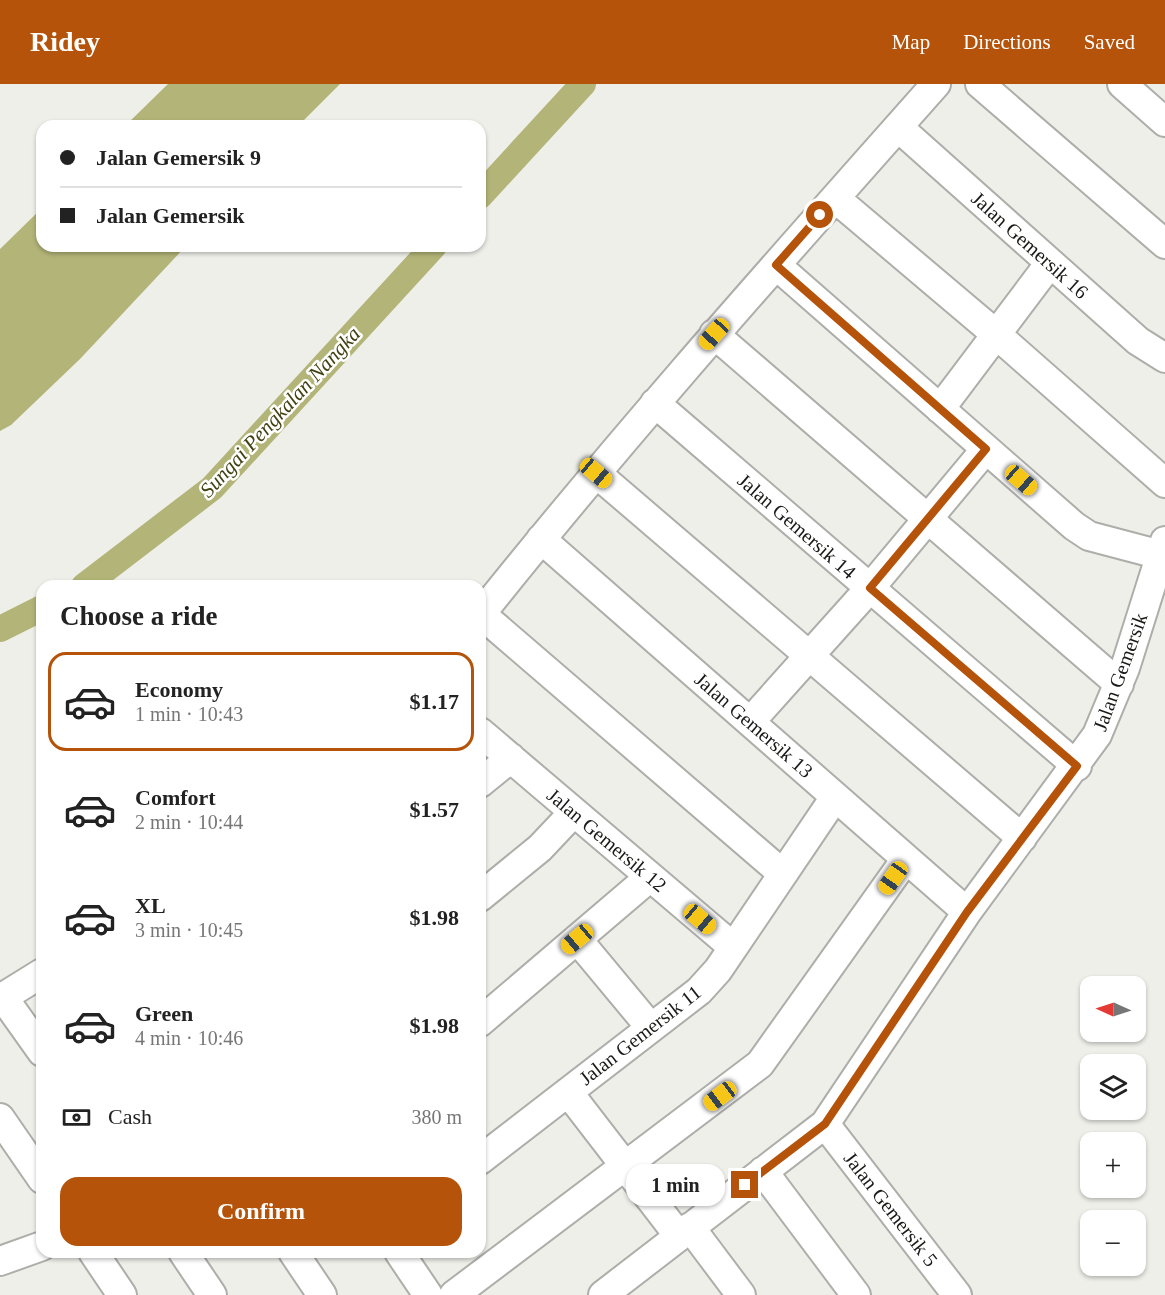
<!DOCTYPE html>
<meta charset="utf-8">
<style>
body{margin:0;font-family:Georgia,serif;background:#f6f6f6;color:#222;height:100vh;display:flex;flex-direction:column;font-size:22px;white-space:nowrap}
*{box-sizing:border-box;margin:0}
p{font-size:20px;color:#767676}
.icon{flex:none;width:33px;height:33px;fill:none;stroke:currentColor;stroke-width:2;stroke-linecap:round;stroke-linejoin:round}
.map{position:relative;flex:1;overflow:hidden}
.details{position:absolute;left:36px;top:496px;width:450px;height:678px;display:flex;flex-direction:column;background:#fff;border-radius:18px;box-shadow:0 2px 4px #0004}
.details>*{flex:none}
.banner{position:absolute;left:36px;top:36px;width:450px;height:132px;border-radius:18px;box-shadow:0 2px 4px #0004;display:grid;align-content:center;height:132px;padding:0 24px;background:#fff}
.needle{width:39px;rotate:273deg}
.controls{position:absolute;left:1080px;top:892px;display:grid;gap:12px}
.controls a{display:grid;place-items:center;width:66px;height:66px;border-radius:12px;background:#fff;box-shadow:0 2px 4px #0004;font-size:30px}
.end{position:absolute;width:27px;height:27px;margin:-14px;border:8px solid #b45309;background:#fff;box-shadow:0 0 0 3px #fff}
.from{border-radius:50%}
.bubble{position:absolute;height:42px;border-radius:18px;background:#fff;box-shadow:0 2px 4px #0004;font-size:20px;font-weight:800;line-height:42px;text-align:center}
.car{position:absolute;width:18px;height:36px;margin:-18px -9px;border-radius:8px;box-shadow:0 0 4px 2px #0007;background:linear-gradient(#f5c518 24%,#345 0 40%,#f5c518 0 76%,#345 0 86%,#f5c518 0)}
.banner b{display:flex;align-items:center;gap:21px;height:57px;font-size:22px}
.banner b+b{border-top:2px solid #e0e0e0}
.banner i{width:15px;height:15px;background:#222}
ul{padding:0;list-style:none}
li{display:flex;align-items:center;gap:18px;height:99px;margin:0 12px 9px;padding:0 12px;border:3px solid transparent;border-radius:18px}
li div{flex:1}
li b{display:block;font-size:22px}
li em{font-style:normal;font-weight:800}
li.active{border-color:#b45309}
li>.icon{width:54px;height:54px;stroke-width:1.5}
h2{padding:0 24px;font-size:27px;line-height:72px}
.pay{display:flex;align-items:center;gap:15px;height:66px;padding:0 24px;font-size:22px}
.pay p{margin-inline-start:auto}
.action{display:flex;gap:12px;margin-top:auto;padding:12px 24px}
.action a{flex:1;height:69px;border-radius:18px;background:#b45309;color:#fff;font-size:24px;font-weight:800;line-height:69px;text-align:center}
header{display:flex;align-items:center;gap:36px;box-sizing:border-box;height:84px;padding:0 30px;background:#b45309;color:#fff}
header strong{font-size:28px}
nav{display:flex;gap:33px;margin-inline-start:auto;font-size:21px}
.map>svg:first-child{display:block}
.water{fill:#b3b477}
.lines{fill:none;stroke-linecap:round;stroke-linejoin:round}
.canal{stroke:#b3b477;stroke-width:26}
.minor-casing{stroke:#adaea9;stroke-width:32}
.minor{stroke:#fff;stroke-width:28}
.route{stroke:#b45309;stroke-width:8}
.labels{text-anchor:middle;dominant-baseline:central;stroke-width:5;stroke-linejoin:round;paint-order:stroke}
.street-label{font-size:20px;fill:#191917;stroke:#fff}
.water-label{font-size:21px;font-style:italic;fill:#424112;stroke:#fff}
</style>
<header>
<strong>Ridey</strong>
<nav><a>Map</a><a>Directions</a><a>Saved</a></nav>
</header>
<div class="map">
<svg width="1165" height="1211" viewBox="0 0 1165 1211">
<rect width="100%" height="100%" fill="#efefea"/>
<path class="water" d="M168,0h172l-42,42h-173z
M42,124v38h144l-106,113 -69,66 -11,6v-182z"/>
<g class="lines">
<path class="canal" d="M480,112l103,-112
M84,502l128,-98 222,-242
M0,545l42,-21"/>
<defs>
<path id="minor" d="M980,0l185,160
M1122,0l43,38
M898,43l240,214 27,17
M835,114l162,137 168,148
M776,181l298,261 15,10 72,19
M714,250l405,350
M655,319l422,363
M940,325l110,-146
M596,389l426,365
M541,455l426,373
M481,530l302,260
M480,531c146,-183 301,-356 456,-531
M750,638l120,-134 116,-139
M480,648l253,215
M480,699l31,-25
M480,813l60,-49 34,-36
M577,855l74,89
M3,913l39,55
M0,915l42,-26
M480,938l170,-145
M568,1008l111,144
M0,1034l42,61
M825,1040l132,171
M480,1076l219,-169 19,-21 117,-173
M763,1087l93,124
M690,1143l51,68
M93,1168l29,43
M183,1168l29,43
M293,1168l29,43
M399,1168l29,43
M0,1177l42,-15
M454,1211l306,-231 146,-205
M603,1211l222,-171 142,-212 130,-177 28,-67 40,-127"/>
</defs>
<use href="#minor" class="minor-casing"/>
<use href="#minor" class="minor"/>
</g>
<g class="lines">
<path class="route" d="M745,1101l80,-61 142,-212 110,-146 -207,-178 116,-139 -210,-184 44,-50"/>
</g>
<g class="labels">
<g class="street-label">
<text transform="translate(1030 161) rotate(42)">Jalan Gemersik 16</text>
<text transform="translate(797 442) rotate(41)">Jalan Gemersik 14</text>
<text transform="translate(1120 588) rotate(-70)">Jalan Gemersik</text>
<text transform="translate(754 641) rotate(41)">Jalan Gemersik 13</text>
<text transform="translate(607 756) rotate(40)">Jalan Gemersik 12</text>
<text transform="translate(640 951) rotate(-38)">Jalan Gemersik 11</text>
<text transform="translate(891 1125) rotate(52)">Jalan Gemersik 5</text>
</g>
<g class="water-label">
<text transform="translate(280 328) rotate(-47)">Sungai Pengkalan Nangka</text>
</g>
</g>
</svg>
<div class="controls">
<a><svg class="needle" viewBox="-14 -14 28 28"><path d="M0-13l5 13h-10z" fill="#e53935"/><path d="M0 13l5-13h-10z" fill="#767676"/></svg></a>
<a><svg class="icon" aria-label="layers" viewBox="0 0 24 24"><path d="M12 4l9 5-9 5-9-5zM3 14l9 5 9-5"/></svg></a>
<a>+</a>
<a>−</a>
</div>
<i class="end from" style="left:820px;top:131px"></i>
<i class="end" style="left:745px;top:1101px"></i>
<div class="bubble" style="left:626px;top:1080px;width:99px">1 min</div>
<i class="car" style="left:714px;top:250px;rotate:222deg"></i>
<i class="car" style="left:596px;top:389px;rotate:130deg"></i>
<i class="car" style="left:1021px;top:396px;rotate:131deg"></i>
<i class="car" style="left:893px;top:794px;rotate:215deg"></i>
<i class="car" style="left:700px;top:835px;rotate:130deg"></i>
<i class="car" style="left:577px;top:855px;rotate:230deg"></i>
<i class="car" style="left:720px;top:1012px;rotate:233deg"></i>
<div class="banner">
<b><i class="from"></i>Jalan Gemersik 9</b>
<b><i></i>Jalan Gemersik</b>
</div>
<section class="details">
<h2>Choose a ride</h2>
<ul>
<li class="active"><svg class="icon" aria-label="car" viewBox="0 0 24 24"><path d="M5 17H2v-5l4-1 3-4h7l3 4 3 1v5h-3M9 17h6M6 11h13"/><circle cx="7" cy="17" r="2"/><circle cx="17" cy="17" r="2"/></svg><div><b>Economy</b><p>1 min · 10:43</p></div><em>$1.17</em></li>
<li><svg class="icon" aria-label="car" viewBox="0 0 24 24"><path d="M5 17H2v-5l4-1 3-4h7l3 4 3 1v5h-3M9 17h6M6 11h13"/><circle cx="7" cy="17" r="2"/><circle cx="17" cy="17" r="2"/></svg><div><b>Comfort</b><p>2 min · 10:44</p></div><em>$1.57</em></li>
<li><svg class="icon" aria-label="car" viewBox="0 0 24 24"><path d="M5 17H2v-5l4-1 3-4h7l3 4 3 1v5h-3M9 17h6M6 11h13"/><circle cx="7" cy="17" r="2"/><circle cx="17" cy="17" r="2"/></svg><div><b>XL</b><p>3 min · 10:45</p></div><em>$1.98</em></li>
<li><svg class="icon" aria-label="car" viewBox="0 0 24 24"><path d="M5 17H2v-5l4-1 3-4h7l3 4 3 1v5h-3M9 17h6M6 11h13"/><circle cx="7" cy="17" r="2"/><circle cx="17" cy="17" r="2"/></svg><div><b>Green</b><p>4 min · 10:46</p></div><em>$1.98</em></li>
</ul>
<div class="pay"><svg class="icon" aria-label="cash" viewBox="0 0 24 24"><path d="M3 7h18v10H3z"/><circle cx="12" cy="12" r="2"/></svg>Cash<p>380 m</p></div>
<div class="action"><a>Confirm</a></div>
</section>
</div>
